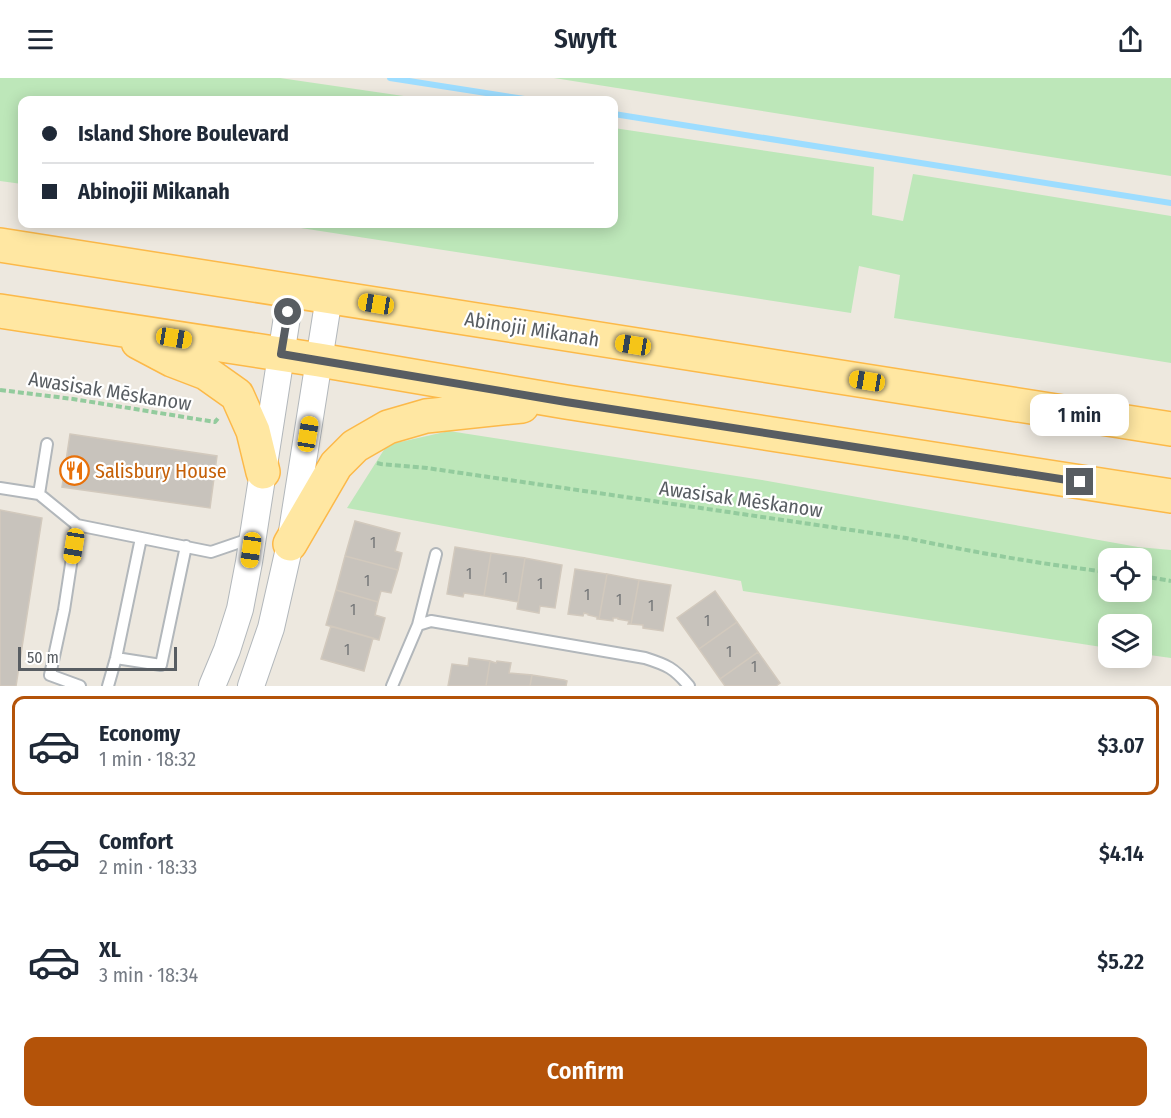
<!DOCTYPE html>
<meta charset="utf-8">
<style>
body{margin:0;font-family:"Fira Sans Condensed",sans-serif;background:#f2f2f3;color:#1f2937;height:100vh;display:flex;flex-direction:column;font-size:22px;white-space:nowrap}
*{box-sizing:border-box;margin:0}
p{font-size:20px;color:#747a83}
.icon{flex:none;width:33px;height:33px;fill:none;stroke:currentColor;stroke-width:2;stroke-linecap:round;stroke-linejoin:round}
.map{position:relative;height:608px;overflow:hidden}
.details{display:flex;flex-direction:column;background:#fff;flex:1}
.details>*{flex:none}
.hud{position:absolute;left:18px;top:18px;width:600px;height:132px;border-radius:12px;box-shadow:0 3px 15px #0003;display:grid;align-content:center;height:132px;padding:0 24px;background:#fff}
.fabs{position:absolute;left:1098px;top:470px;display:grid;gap:12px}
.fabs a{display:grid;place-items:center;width:54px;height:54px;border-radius:12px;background:#fff;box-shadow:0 3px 15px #0003;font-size:30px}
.scale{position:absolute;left:18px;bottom:15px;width:159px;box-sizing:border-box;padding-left:6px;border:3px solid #585d62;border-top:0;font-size:16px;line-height:21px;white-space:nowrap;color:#585d62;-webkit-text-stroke:4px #fff;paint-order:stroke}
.end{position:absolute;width:27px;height:27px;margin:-14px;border:8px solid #585d62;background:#fff;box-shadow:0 0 0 3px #fff}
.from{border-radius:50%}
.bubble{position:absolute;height:42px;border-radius:12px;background:#fff;box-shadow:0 3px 15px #0003;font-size:20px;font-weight:600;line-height:42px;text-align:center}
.car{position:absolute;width:18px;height:36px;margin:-18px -9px;border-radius:8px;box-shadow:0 0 4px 2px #0007;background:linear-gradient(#f5c518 24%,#345 0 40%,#f5c518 0 76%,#345 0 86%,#f5c518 0)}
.hud b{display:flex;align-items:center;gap:21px;height:57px;font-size:22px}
.hud b+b{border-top:2px solid #e0e1e3}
.hud i{width:15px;height:15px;background:#1f2937}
ul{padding:10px 0 0;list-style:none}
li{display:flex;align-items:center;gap:18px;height:99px;margin:0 12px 9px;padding:0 12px;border:3px solid transparent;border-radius:12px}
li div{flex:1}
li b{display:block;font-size:22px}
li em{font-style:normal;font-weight:600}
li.active{border-color:#b45309}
li>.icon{width:54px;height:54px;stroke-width:1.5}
.button{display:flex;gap:12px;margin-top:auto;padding:12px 24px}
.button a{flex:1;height:69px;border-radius:12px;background:#b45309;color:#fff;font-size:24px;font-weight:600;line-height:69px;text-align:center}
header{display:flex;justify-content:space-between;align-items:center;height:78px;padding:0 24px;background:#fff;font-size:27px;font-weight:600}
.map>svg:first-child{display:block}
.green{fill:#bde7b9;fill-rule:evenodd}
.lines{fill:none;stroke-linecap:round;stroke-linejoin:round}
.stream{stroke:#9dddff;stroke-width:6}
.building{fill:#c8c3bc;stroke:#d2c9bd;stroke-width:1.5}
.service-casing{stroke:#b2b7bb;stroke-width:14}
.tertiary-casing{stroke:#b2b7bb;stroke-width:28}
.primary-casing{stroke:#fcb949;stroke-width:36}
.path{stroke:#93cb9d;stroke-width:4;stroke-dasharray:6 3;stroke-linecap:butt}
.service{stroke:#fff;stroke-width:10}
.tertiary{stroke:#fff;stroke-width:26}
.primary{stroke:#ffe7a2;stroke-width:33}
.route{stroke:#585d62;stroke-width:8}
.labels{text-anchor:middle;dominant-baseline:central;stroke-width:4.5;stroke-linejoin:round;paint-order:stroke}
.number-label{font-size:16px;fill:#747678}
.street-label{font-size:20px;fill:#585d62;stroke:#fff}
.food-label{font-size:20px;fill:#c56008;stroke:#fff;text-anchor:start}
</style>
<header><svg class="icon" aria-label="menu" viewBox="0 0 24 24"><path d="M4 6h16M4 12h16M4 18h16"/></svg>Swyft<svg class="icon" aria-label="share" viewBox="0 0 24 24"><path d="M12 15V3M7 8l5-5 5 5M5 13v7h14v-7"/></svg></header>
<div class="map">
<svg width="1171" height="608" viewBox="0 0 1171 608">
<rect width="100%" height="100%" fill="#ede8df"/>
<path class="green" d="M0,0h280l151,22h-409v84l-22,-3z
M554,0h617v98z
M614,50l260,39 -2,48 31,6 10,-47 258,42v147l-277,-45 6,-43 -41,-9 -8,47 -576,-89h339z
M449,353l313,49 376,67 33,3v108l-29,-4v-30h-34v24l-365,-57 -2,-10 -394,-73 40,-63zM1108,480h34v33h-34z"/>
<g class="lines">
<path class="stream" d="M390,0l141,22
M614,36l557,89"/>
</g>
<path class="building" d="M70,356l147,22 -7,52 -148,-21z
M0,432l42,8 -26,168h-16z
M355,443l45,12 -5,18 7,2 -4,17 -53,-14z
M455,469l36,6 -7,43 -20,-3 -1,4 -16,-3z
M491,475l34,5 -7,44 -34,-6z
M345,478l53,14 -7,23 -10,-2 -3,11 -42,-12z
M525,480l37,7 -7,43 -15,-2 -1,7 -22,-4z
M575,491l32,5 -8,45h-2v-2l-9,-2v-1l-4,-1 -1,3 -15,-2z
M607,496l32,6 -8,44h-3l1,-3 -11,-2v-1h-5v3l-14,-2z
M639,502l32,5 -8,46 -20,-3v-3l-12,-1z
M336,512l42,12 -3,13 10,3 -6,22 -53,-15z
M715,513l22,31 -38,27 -22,-31z
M737,544l21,30 -38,27 -21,-30z
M331,548l42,12 -9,33 -43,-12z
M758,574l22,31 -4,3h-51l-5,-7z
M469,580l21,3 -4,25h-38l4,-22 16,2z
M490,583l6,2 1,-2 14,2 -2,10 23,2 -2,11h-44z
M532,597l32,5 3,1 -1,5h-36z"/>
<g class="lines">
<defs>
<path id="service" d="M47,366l-8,50 38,31
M0,410l39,6
M418,547l18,-71
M116,580l45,7 25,-119
M80,608l-30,-11 14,-65 13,-85 134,27 41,-14
M108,608l8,-28 25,-120
M392,608l26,-61 13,-4 214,37c22,7 29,10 44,28"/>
<path id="tertiary" d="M212,608l15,-36 13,-41 9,-47 42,-271
M251,608l20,-58 19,-84 39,-247"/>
<path id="primary" d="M0,167l1171,184
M0,233l319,49 247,42 605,94
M138,264l34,18 34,13 31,22 16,36 10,41
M290,466l46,-79 19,-19 33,-19 38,-11 96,-10"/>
</defs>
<use href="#service" class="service-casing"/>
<use href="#tertiary" class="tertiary-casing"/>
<use href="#primary" class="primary-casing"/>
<path class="path" d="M0,312l73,9 142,23 4,-5
M377,385l4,1 46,4 479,70c67,14 134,26 202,34
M1142,498l29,5"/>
<use href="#service" class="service"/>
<use href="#tertiary" class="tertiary"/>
<use href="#primary" class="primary"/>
</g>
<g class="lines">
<path class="route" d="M288,234l-7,42 285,48 514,80"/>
</g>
<defs>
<symbol id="restaurant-ring" viewBox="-11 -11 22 22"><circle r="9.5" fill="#fff" stroke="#e8710a" stroke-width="1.5"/><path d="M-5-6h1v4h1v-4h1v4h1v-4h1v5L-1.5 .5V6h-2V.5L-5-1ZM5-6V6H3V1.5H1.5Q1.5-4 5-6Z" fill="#e8710a"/></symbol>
</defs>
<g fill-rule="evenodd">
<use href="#restaurant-ring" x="58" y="376" width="33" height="33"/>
</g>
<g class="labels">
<g class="number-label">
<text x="373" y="464">1</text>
<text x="469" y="495">1</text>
<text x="505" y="499">1</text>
<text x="367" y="502">1</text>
<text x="540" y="505">1</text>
<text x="587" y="516">1</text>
<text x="619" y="521">1</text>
<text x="651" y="527">1</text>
<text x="353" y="531">1</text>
<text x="707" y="542">1</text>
<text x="347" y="571">1</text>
<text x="729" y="573">1</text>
<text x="754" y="588">1</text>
</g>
<g class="street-label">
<text transform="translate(532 251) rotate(9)">Abinojii Mikanah</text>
<text transform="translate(110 313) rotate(9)">Awasisak Mēskanow</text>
<text transform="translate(741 421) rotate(8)">Awasisak Mēskanow</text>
</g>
<g class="food-label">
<text x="95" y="393">Salisbury House</text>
</g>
</g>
</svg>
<div class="fabs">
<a><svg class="icon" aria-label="locate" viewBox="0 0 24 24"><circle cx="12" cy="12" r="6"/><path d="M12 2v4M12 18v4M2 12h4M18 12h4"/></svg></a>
<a><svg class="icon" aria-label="layers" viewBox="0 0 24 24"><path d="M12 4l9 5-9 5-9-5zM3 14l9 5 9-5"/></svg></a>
</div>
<div class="scale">50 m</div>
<i class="end from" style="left:288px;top:234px"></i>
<i class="end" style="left:1080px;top:404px"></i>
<div class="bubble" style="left:1030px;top:316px;width:99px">1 min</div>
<i class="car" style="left:376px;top:226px;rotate:279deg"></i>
<i class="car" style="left:174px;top:260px;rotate:99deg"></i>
<i class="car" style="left:633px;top:267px;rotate:279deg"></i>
<i class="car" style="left:867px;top:303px;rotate:279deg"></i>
<i class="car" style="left:308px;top:356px;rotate:9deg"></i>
<i class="car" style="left:74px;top:468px;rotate:189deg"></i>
<i class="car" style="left:251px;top:472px;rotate:188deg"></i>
<div class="hud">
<b><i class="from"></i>Island Shore Boulevard</b>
<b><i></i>Abinojii Mikanah</b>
</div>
</div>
<section class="details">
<ul>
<li class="active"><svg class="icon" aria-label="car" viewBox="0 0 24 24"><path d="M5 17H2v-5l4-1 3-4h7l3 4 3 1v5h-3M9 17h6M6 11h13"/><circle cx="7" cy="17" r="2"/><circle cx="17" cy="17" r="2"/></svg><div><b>Economy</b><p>1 min · 18:32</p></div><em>$3.07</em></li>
<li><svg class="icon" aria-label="car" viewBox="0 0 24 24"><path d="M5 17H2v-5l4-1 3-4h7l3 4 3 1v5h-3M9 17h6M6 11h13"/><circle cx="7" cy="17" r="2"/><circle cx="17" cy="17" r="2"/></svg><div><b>Comfort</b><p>2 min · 18:33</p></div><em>$4.14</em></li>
<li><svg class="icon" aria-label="car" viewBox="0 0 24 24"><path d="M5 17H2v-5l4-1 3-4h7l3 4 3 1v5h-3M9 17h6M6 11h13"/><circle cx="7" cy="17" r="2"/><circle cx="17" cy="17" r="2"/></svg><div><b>XL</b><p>3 min · 18:34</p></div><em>$5.22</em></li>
</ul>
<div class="button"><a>Confirm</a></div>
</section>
